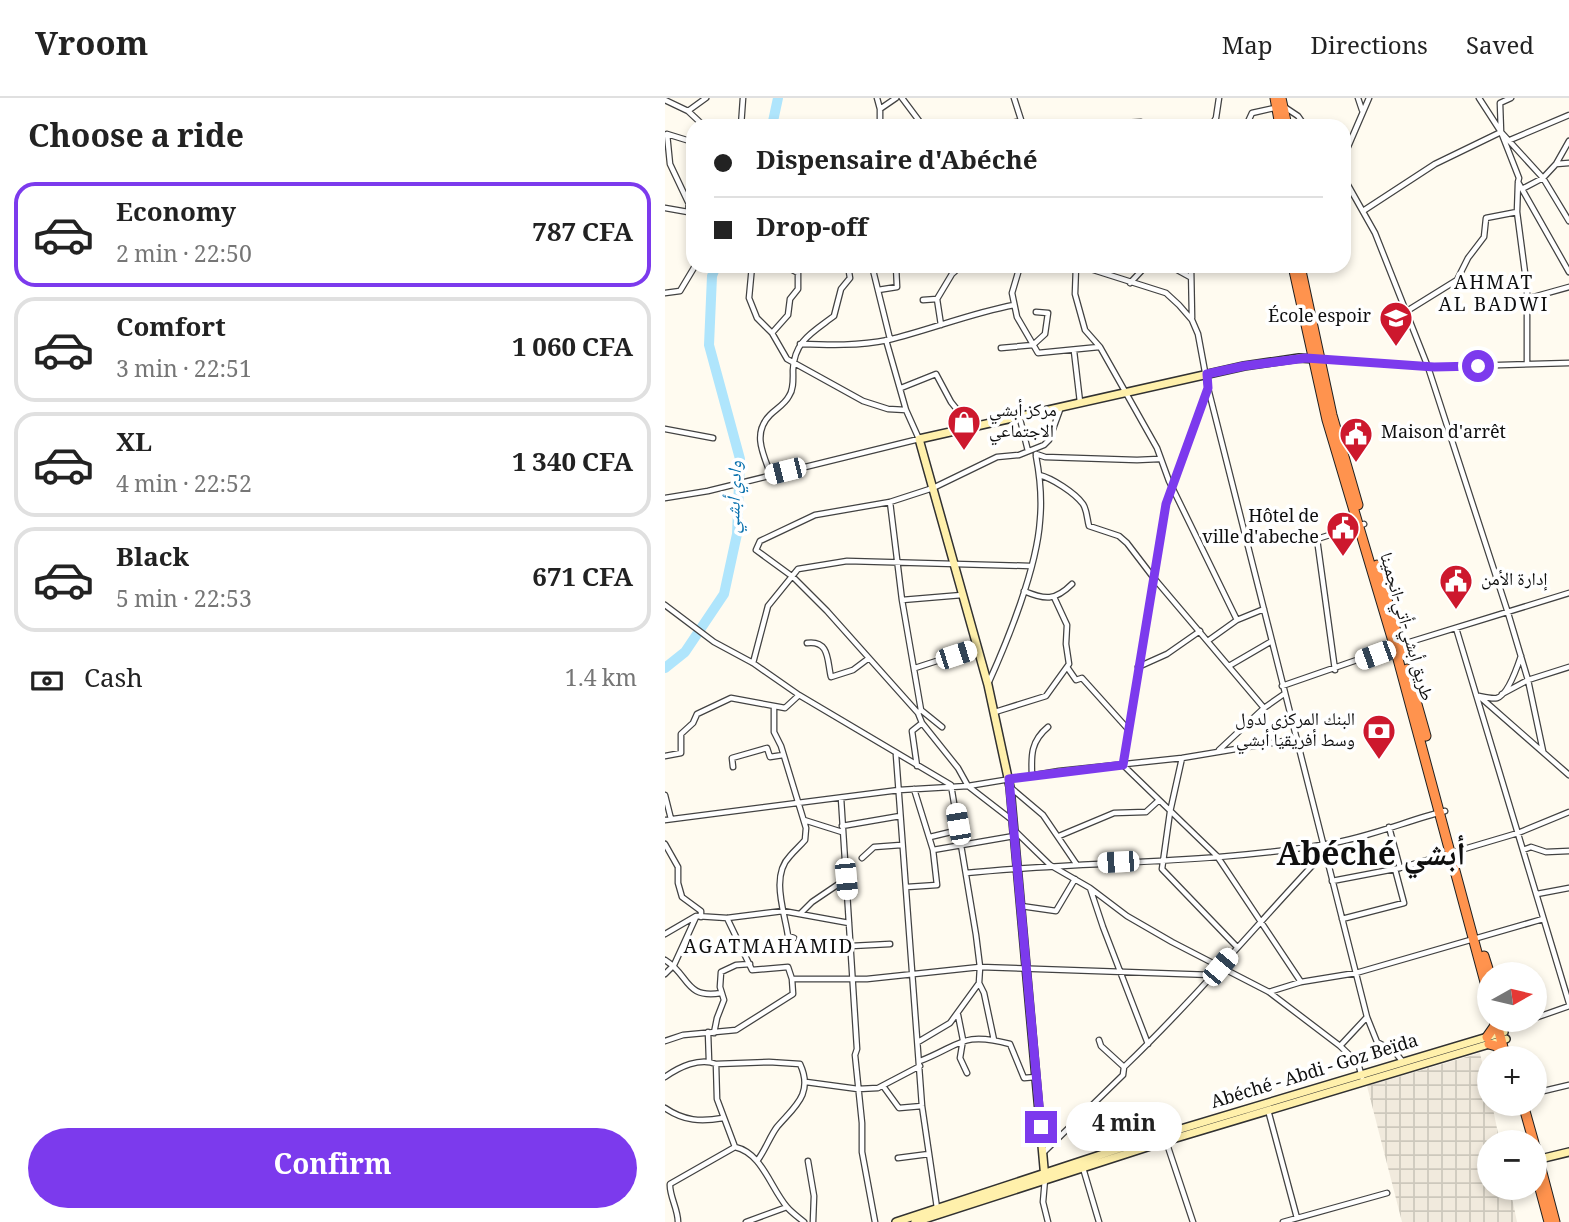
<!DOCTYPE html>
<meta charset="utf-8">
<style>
body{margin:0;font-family:Georgia,"Noto Naskh Arabic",serif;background:#f2f2f2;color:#222;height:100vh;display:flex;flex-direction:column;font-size:26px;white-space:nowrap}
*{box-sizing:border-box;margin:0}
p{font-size:23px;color:#767676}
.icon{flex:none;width:38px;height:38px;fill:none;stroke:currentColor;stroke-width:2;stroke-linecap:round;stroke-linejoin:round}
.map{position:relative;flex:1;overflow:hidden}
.panel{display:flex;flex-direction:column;background:#fff;width:665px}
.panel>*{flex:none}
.top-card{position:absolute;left:21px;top:21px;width:665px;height:154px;border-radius:21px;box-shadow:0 4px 10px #0003;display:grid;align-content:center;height:154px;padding:0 28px;background:#fff}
.needle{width:46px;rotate:82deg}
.fabs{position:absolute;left:812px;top:864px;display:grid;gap:14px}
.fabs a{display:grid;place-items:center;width:70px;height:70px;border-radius:50%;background:#fff;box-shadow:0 4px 10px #0003;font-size:35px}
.end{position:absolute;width:32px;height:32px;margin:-16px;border:9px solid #7c3aed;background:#fff;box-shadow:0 0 0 4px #fff}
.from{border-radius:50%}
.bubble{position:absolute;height:49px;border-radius:24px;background:#fff;box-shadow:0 4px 10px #0003;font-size:23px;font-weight:700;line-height:49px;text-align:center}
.car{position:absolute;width:21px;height:42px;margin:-21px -10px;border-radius:9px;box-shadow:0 0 5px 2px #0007;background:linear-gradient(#fff 24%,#345 0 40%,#fff 0 76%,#345 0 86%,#fff 0)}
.top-card b{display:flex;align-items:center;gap:24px;height:66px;font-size:26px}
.top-card b+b{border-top:2px solid #e0e0e0}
.top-card i{width:18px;height:18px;background:#222}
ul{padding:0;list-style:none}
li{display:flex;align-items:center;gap:21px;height:105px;margin:0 14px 10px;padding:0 14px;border:4px solid #e0e0e0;border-radius:21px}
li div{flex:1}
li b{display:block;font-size:26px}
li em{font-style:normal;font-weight:700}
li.active{border-color:#7c3aed}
li>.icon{width:63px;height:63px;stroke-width:1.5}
h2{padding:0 28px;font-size:32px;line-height:84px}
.pay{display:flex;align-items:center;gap:18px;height:77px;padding:0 28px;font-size:26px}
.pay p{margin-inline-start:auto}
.primary-button{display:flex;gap:14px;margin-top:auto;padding:14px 28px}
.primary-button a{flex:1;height:80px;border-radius:42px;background:#7c3aed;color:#fff;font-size:28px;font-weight:700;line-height:80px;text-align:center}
header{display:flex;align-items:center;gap:42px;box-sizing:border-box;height:98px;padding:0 35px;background:#fff;border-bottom:2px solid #e0e0e0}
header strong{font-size:33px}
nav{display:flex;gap:38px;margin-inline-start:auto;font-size:24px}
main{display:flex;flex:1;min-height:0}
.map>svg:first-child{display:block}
.plaza{fill:url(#plaza-grid)}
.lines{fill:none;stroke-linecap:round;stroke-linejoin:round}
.river{stroke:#afe5fc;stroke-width:10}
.street-casing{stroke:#424242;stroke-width:7}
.secondary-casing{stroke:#313131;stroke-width:10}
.highway-casing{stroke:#202020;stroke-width:11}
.street{stroke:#fff;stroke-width:4.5}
.secondary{stroke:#fff0ab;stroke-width:7}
.highway{stroke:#ff934e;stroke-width:9}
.route{stroke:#7c3aed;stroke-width:9}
.labels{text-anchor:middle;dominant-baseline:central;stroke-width:7;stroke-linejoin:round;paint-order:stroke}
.poi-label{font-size:18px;fill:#0f0f0f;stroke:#fff;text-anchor:end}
.street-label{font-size:18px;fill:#0f0f0f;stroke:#fff}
.neighbourhood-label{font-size:19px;letter-spacing:2px;fill:#0f0f0f;stroke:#fff}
.water-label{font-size:19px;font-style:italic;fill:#0b72ae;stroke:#fff}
.town-label{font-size:32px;font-weight:bold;fill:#0f0f0f;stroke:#fff}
</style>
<header>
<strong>Vroom</strong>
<nav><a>Map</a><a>Directions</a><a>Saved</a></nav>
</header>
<main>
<section class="panel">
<h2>Choose a ride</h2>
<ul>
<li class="active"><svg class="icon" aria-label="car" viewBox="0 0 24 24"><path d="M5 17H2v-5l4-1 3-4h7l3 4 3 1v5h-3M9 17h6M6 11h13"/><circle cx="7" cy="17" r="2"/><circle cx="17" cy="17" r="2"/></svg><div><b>Economy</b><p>2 min · 22:50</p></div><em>787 CFA</em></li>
<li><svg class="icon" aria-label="car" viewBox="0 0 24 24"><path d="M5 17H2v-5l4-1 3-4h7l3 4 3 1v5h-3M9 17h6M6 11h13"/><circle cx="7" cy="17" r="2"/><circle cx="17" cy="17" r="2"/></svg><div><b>Comfort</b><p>3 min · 22:51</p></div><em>1 060 CFA</em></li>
<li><svg class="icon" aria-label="car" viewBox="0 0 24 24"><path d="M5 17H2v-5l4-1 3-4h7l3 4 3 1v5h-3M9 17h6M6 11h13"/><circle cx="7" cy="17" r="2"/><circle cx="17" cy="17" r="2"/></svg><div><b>XL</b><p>4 min · 22:52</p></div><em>1 340 CFA</em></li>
<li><svg class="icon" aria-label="car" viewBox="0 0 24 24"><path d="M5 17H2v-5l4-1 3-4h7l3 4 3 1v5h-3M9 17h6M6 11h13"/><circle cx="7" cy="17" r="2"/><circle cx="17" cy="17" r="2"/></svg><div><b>Black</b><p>5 min · 22:53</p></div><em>671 CFA</em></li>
</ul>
<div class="pay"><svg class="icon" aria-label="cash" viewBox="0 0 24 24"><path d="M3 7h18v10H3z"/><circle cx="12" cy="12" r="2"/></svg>Cash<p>1.4 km</p></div>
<div class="primary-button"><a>Confirm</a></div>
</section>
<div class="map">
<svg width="904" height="1124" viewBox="0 0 904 1124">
<defs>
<pattern id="plaza-grid" width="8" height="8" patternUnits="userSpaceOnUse" patternTransform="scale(1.75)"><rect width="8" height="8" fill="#f1eadd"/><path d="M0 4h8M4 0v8" fill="none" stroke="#cdc8bc"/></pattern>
</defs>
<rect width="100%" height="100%" fill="#fffbf0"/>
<path class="plaza" d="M815,955l9,40v11h3l8,39h-11v45h21l7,34h-115l-35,-136z"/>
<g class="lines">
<path class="river" d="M107,28l6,-28
M0,570l20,-16 39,-58 13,-60 3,-75 -31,-114 3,-69 4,-10"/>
<defs>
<path id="street" d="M212,0l3,11
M237,0l21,28
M349,0l9,28
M693,0l4,12
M814,0l22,34 18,46 -1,4 51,90
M846,0l-11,5 1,29 42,46 26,43
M0,2l23,11 16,15
M23,13l18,-13
M439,26l37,-2 2,4
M76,28l2,-28
M215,28v-17l16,-11
M333,28l23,-5
M407,28h6
M546,28l5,-8 3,-20
M581,28l6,-13 31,-7 15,10 7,10
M845,42l59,-25
M679,58l25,-58
M891,66l13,-23
M679,80l31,55 53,134 80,246 20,67 15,71
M853,85l-1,29 10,76v76
M857,91l21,-11 13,-14 13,-1
M28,97c-6,8 -6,15 0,23
M23,104l-18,-38 -3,-30 26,8
M0,110l23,4
M698,113l72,-47 66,-32
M87,168l-3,32 8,20 15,15 15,26 76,42 25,8 18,1
M207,168l18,73
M355,168l-8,27 5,24 21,36 61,-6
M411,168l-1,28 10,36 15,17 57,101 12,33 68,139 27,-11
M416,168l85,27 13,12 13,15 6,14 10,54 -42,116 -43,261 94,91 84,126
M505,168l20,11
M526,168l1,52
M208,170l7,-2
M465,185l16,-17
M213,192l19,-3 -1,-21
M0,195l15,-2 15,-25
M861,201l43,-12
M258,202l14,-1
M742,213l50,-31 11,-22 16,-21 2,-19 31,-6
M276,227l-4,-26 15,-25 9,-8
M107,235l16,-18 2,-16 8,-10v-16l-13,-7
M135,246c29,1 59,2 88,-4 42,-10 83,-27 126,-35
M336,250l32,-3 12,-11 3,-21 -12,-1
M409,253l6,51
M656,261l113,8 135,-4
M236,290l35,-14 15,28 20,25
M543,290l159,629 10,25 17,9 9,11
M354,317l9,36
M0,331l48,9
M371,356l9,3 92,3 22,-1
M106,377c-8,-21 -19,-42 -1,-60 6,-6 15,-11 19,-19 5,-7 4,-17 4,-26 1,-29 20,-38 41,-54l7,-27 9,-11 -2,-12
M374,377c13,3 36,18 44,29 4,6 4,15 6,22l30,10 8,7 26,34 111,131
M0,400l43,-7 211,-52 -13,-29 -20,-70
M225,404l12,98 19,110 -3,3
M359,493c21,9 31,10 48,-7
M237,502l60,-5
M0,507l49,37 39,21 46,32 152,90 25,150 4,32 -1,16 -29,40 -32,19
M791,530l113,375
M544,542l28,-20
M142,545c23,-3 20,18 24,34l22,-7 16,-12
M88,565l15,-57 30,-37 49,-8 183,5
M564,568l43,-25
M402,569l9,13 6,-2 45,50
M473,569l29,-13 33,-23
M250,570l62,-20
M670,572l-18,-131 47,-15
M323,586c20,-44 49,-116 52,-164 2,-21 0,-43 -4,-64
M617,588l118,-41 169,-52
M837,596l26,-14 41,-13
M814,598c5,1 13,3 18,2 11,-3 21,-33 24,-42
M815,599l89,78
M109,608v26l7,14 25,82 -1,12c-5,6 -10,10 -15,16 -20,20 -5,57 -2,80l6,2
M256,612l21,17
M330,614l51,-16 23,-32 -3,-20 1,-19 -13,-28
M554,652l45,-42 20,-14
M231,657l26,351 15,102
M0,658l16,-3v-19l12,-11 4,-9 34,-16 54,10 13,-12
M517,660l-12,54 -8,57 75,78
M252,668l-5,-35 10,-8
M68,669l-1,-9 35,-10 3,9 13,-2
M367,677c-1,-20 -1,-34 16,-48
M345,689l33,28 34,50
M0,697l6,24
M176,700l16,251 -2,6 7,68v29l13,70
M0,722l234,-30 69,-4 91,-15 123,-13 114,-19
M139,722l38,12
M347,722l-44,-34 -10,-18 -36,-45 -4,-10 -91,-102 -34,-34 -37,-27 4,-9 55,-26 75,-13 43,-14 64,-31 22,-2 25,-10 5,-5 12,-33
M177,728l58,-10
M724,729l11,41
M349,732l36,35 40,23 37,28 45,26 97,50 71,54 18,17 4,14
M394,738l55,-23 32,-1 12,-11
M265,739l29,-7
M0,746l13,23v16l4,14 19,14v6
M268,752l81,-14
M858,752l8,-3 15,5 23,-1
M197,760l12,-11 27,-2
M301,775c119,-12 244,-9 361,-29 40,-6 79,-23 118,-33
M667,783l68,-13 118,-35 51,-21
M242,789l30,-2 -4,-35 -19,-61
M425,790l13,39 45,117
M872,796l32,-6
M356,808l35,5 19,-32
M136,815l11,-11 34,-23
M677,821l62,-16 -9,-34
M0,836l31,-18 31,2 56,-7 66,12
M186,848l39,-2
M0,862c25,15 19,39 56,33
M0,876l9,-9 22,-48
M127,881h75l113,-12 232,8
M314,885l5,10 10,47
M604,894l32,-10 55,-9 187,-54
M293,917l5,25 -3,18 7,15
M870,920l34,-12
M838,930l23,-8
M43,934l1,29
M49,935l3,-15 7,-18 -4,-13 1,-15 15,-7 14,-1
M434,942l2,6 23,21
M0,943l18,-6 53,-5 57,-36 -1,-15 -4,-12 -36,3 -25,-52
M675,948l27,-29
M255,963c41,-16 42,-30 90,-17l14,34 12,-1
M51,966l1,35 18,48
M0,979c14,-10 35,-20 51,-13l53,-2 31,2c14,30 -6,43 -23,63 -7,9 -12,24 -20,34
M141,984l52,7 20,-1 42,-22
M218,988l16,22 23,-2
M870,995l34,-8
M0,1010c19,13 36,14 58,10
M603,1012l29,108
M501,1043l27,81
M379,1054l79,-77 1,-8c70,-67 133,-143 200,-214
M233,1060l31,-4
M143,1063l6,35 -1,26
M418,1070l16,54
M380,1081l-2,23 5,20
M13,1124c0,-13 -9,-27 -8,-38l65,-37c27,6 35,40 52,60 4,5 11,10 17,15
M81,1124l41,-15
M618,1124l104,-29"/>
<path id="secondary" d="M871,1062l33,-8
M380,1081l-35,-392 -22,-102 -69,-246 325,-73 55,-8 17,1
M231,1124l268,-88 340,-102
M250,1124l251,-81 340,-102"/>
<path id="highway" d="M610,0l5,28
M616,0l6,28
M628,168l34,154 68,228 94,349
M635,168l32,149 26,90
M712,467l25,87
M742,571l19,67
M819,858l6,19
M831,922l10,39
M822,939l7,-10 1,-5
M824,946l7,2 7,6
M858,1006l11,39
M870,1048l20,76
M870,1072l14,52"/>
</defs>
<use href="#street" class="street-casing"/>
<use href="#secondary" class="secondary-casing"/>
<use href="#highway" class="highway-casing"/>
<use href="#street" class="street"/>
<use href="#secondary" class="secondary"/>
<use href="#highway" class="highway"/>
</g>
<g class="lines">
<path class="route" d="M376,1029l-32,-348 114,-14 43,-261 42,-116 -1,-14 37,-8 62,-8 128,9 44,-1"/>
</g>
<defs>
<symbol id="school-pin" viewBox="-11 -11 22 30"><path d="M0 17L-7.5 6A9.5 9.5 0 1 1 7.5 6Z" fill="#cd182d" stroke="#fff"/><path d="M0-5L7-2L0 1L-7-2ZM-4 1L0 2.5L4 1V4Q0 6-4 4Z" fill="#fff"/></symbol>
<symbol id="shop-pin" viewBox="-11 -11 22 30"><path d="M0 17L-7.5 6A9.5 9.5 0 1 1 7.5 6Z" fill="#cd182d" stroke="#fff"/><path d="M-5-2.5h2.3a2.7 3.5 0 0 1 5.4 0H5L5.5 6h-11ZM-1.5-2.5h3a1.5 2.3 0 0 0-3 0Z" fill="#fff"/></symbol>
<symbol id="civic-pin" viewBox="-11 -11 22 30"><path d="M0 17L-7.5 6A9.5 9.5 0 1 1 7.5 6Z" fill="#cd182d" stroke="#fff"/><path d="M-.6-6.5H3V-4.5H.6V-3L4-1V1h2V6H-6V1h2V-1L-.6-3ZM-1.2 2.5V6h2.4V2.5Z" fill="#fff"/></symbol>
<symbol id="bank-pin" viewBox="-11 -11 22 30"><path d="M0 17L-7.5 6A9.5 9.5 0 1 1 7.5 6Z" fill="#cd182d" stroke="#fff"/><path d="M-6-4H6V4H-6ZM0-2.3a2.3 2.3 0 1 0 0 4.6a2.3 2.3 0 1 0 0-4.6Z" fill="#fff"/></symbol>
</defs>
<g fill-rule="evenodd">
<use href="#school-pin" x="712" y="201" width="38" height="52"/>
<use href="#shop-pin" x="280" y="305" width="38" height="52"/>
<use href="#civic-pin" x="672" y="317" width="38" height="52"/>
<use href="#civic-pin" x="659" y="411" width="38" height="52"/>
<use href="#civic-pin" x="772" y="464" width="38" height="52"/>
<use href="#bank-pin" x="695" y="614" width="38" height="52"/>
</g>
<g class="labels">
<g class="poi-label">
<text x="706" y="220">École espoir</text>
<text x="324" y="314" text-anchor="start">مركز أبشي<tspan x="324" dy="21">الاجتماعي</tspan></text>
<text x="716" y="336" text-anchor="start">Maison d'arrêt</text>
<text x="654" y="420">Hôtel de<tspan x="654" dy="21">ville d'abeche</tspan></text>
<text x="816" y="483" text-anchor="start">إدارة الأمن</text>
<text x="690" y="623">البنك المركزي لدول<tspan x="690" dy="21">وسط أفريقيا أبشي</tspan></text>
</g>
<g class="street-label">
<text transform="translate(740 529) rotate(74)">طريق أبشي-أتي-انجمينا</text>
<text transform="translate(650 975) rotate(-17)">Abéché - Abdi - Goz Beïda</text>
</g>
<g class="neighbourhood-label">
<text x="829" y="187">AHMAT<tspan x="829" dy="22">AL BADWI</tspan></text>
<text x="104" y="851">AGATMAHAMID</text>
</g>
<g class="water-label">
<text transform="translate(71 399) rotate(-88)">وادي أبشي</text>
</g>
<g class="town-label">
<text x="706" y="760">Abéché أبشي</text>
</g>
</g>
</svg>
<div class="fabs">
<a><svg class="needle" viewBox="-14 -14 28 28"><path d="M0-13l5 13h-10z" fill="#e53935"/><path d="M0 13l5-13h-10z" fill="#767676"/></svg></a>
<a>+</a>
<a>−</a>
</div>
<i class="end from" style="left:813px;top:268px"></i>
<i class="end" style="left:376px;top:1029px"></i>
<div class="bubble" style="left:401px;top:1004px;width:116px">4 min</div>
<i class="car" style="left:120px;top:373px;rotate:256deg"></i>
<i class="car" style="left:291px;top:557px;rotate:72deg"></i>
<i class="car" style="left:710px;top:557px;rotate:250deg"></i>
<i class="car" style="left:293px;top:726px;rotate:350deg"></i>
<i class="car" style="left:453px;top:764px;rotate:267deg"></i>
<i class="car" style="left:181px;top:781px;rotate:175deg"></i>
<i class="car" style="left:555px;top:869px;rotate:40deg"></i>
<div class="top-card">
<b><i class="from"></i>Dispensaire d'Abéché</b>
<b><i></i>Drop-off</b>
</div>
</div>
</main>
